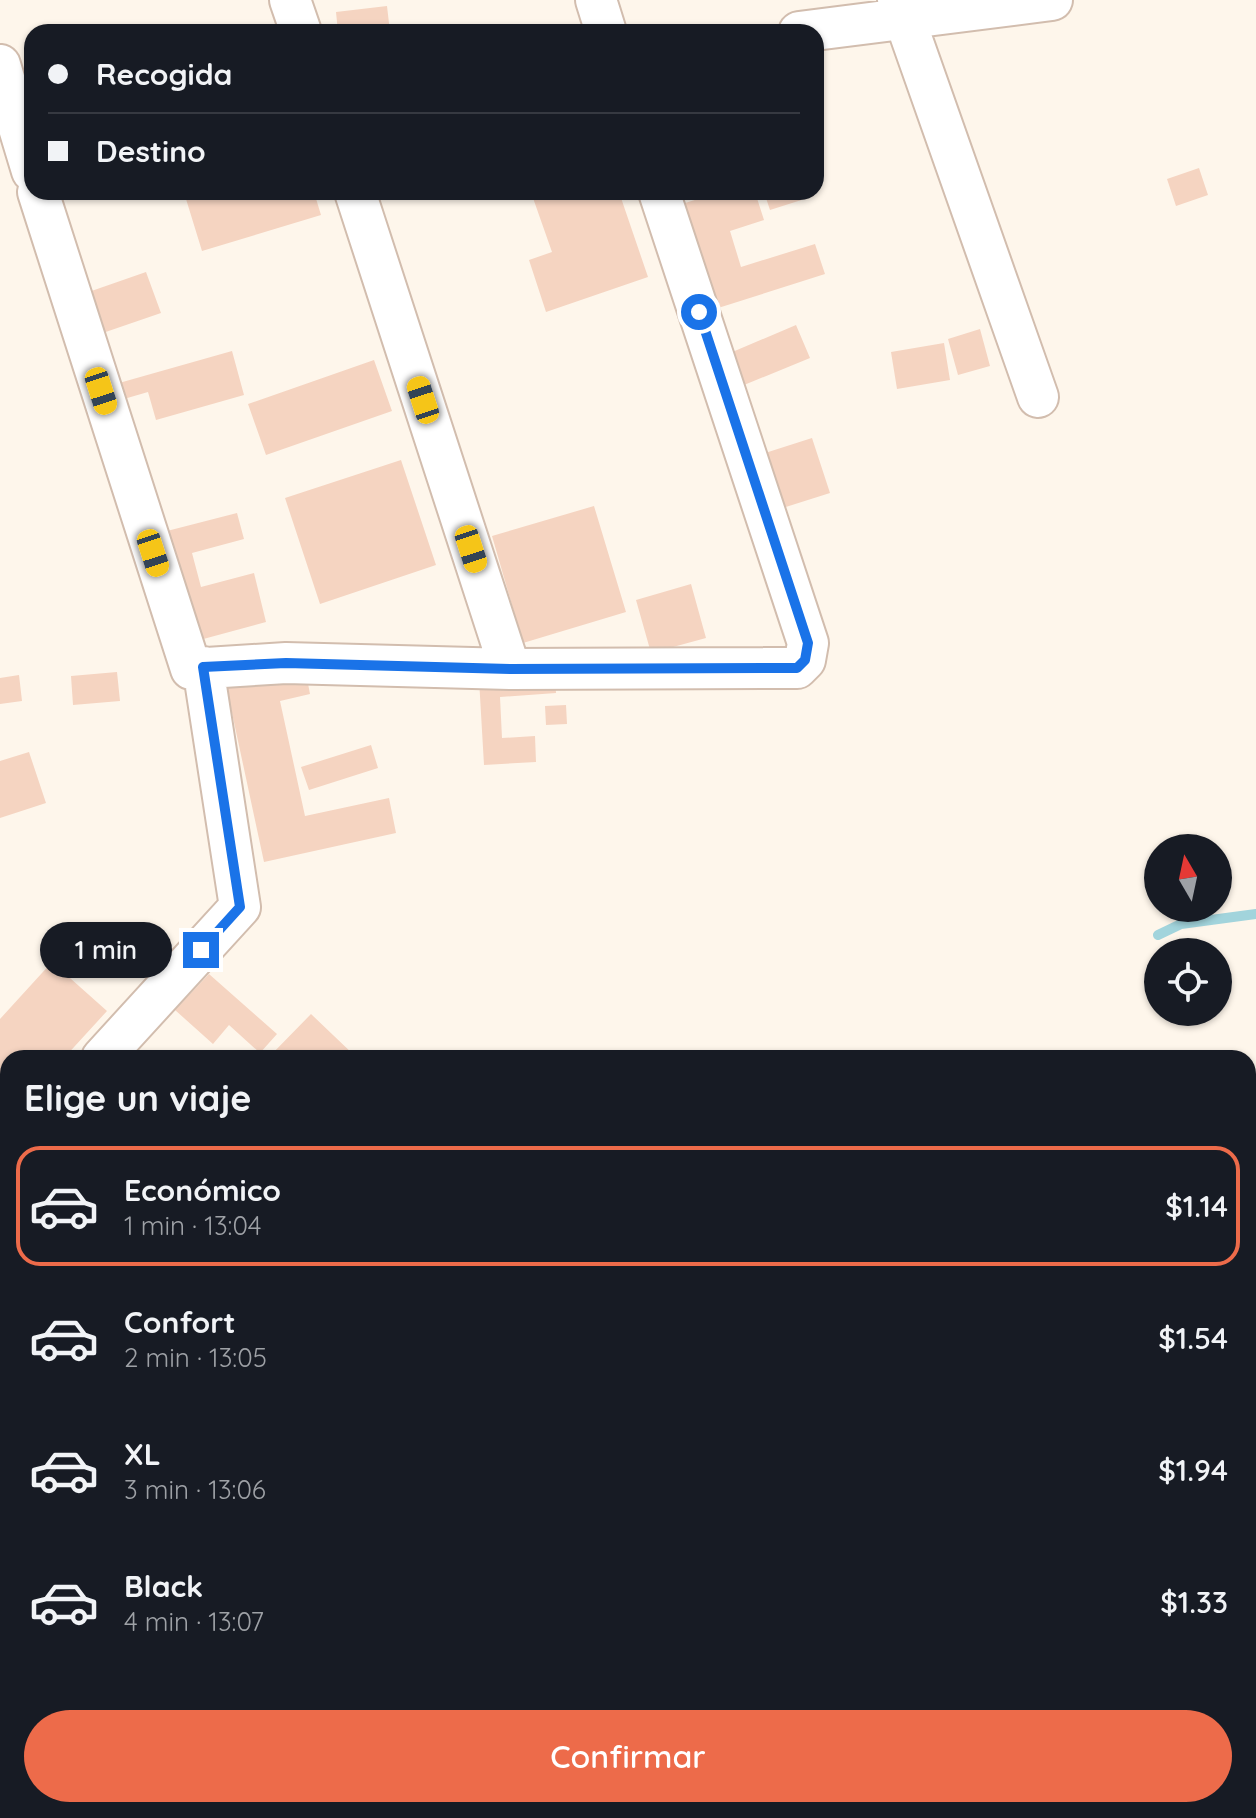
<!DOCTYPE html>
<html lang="es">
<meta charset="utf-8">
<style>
body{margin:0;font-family:Quicksand,sans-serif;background:#242831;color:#f1f3f6;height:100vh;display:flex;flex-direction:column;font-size:30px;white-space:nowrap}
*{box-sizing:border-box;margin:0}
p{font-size:26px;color:#9ea1a6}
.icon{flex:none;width:44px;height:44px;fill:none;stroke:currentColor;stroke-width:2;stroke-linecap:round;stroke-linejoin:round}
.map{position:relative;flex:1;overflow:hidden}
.side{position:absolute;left:0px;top:1050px;width:1256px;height:768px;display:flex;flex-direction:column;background:#171b24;border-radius:24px 24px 0 0;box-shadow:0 2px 6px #0004}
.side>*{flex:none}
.guide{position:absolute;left:24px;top:24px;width:800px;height:176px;border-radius:24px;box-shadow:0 2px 6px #0004;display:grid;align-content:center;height:176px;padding:0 24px;background:#171b24}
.needle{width:52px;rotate:351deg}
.buttons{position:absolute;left:1144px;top:834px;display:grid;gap:16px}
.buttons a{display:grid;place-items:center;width:88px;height:88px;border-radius:50%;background:#171b24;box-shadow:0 2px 6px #0004;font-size:40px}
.end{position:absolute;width:36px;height:36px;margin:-18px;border:10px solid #1a73e8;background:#fff;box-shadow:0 0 0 4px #fff}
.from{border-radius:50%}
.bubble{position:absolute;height:56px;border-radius:28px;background:#171b24;box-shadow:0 2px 6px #0004;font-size:26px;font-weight:600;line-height:56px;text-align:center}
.car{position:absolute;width:24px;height:48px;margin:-24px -12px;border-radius:10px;box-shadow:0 0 6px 2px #0007;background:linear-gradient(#f5c518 24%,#345 0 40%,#f5c518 0 76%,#345 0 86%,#f5c518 0)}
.guide b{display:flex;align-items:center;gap:28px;height:76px;font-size:30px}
.guide b+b{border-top:2px solid #363941}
.guide i{width:20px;height:20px;background:#f1f3f6}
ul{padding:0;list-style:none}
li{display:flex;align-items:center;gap:24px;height:120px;margin:0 16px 12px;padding:0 8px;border:4px solid transparent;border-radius:24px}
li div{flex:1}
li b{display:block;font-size:30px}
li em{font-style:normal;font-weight:600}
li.selected{border-color:#ed6b4a}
li>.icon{width:72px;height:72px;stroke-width:1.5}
h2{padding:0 24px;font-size:36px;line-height:96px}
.primary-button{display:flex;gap:16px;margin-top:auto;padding:16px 24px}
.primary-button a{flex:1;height:92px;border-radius:48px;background:#ed6b4a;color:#fff;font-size:32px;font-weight:600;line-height:92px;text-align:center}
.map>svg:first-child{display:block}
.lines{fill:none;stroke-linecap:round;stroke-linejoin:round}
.stream{stroke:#a2d4dc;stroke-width:10}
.building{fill:#f5d4c1}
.lane-casing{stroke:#d2bdae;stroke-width:24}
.street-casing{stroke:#d2bdae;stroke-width:44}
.lane{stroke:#fff;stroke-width:20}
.street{stroke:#fff;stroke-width:40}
.route{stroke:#1a73e8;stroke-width:10}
</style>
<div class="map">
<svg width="1256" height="1818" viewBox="0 0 1256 1818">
<rect width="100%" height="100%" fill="#fef6eb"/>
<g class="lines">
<path class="stream" d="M1158,935l23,-11 75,-10"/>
</g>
<path class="building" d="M387,6l3,26h-52l-2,-20z
M1199,168l9,27 -32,11 -9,-27z
M208,192h106l7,23 -119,36 -16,-52z
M550,192h69l29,85 -102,35 -17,-52 23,-8 -19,-54z
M720,192h35l9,28 -34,11 11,36 74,-23 10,30 -110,35 -33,-105z
M764,192h49l1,4 -44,14z
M146,272l15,41 -67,23 -14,-41z
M796,325l14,33 -66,27 -14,-32z
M980,329l10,37 -32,9 -10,-36z
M944,343l6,37 -53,9 -6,-37z
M232,351l12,44 -88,25 -8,-28 -31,9 -5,-16z
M374,360l18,51 -126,44 -18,-51z
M812,438l18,55 -60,19 -17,-55z
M401,460l35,105 -116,39 -35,-106z
M594,506l32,106 -103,31 -31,-107z
M237,513l7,26 -52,14 9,34 53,-14 12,49 -70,19 -29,-110z
M691,584l15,54 -55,15 -15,-53z
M305,668l5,26 -30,7 25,115 84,-18 7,35 -132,29 -38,-177z
M117,672l3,29 -47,4 -2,-29z
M19,675l3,26 -22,3v-26z
M555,675l1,18 -56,4 2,41 33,-2 1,26 -52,3 -5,-86z
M566,705l1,19 -21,1 -1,-19z
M371,745l7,23 -69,22 -8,-23z
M29,752l17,51 -46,15v-57z
M52,962l55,49 -43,47h-56v28l-8,-7v-60z
M209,974l68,60 -17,19 -31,-28 -16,19 -38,-34z
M311,1014l44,42 -2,2h-85z
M8,1195v51l-8,8v-51z
M0,1276l8,8v13l-8,8z
M8,1653v80l-8,4v-79z
M8,1739v33l-8,4v-34z
M8,1777v31l-8,-28z"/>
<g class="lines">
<defs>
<path id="lane" d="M291,1810l15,8"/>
<path id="street" d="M290,0l11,32
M596,0l10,32
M898,0l140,397
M799,32l253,-32
M0,65l32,106
M38,192l153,477 95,-6 224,6 287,-1 8,-8 3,-17 -149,-451
M355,192l155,477
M102,1058l138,-151 -37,-240
M0,1169l8,-9
M0,1816l44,-6"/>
</defs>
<use href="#lane" class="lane-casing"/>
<use href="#street" class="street-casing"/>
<use href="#lane" class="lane"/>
<use href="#street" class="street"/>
</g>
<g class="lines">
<path class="route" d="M201,950l39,-43 -37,-240 83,-4 224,6 287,-1 8,-8 3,-17 -109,-331"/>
</g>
</svg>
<div class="buttons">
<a><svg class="needle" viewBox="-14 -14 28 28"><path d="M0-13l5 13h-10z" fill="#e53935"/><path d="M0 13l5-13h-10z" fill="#9ea1a6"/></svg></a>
<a><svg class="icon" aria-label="locate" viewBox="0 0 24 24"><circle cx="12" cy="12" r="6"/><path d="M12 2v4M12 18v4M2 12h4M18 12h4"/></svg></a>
</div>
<i class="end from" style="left:699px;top:312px"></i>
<i class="end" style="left:201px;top:950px"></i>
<div class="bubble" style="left:40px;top:922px;width:132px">1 min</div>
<i class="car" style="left:101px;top:391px;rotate:162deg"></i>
<i class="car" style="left:423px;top:400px;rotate:342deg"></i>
<i class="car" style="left:471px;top:549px;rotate:162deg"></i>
<i class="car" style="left:153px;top:553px;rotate:162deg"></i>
<div class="guide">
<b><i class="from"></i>Recogida</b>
<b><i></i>Destino</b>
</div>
<section class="side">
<h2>Elige un viaje</h2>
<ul>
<li class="selected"><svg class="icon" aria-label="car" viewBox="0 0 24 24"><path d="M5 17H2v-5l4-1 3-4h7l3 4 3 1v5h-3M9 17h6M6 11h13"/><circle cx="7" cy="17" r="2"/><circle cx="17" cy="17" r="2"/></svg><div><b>Económico</b><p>1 min · 13:04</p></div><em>$1.14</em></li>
<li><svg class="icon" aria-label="car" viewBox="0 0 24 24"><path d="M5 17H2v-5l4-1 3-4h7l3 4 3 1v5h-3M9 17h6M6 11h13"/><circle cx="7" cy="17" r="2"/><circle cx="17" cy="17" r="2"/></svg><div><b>Confort</b><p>2 min · 13:05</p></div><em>$1.54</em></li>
<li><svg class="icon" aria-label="car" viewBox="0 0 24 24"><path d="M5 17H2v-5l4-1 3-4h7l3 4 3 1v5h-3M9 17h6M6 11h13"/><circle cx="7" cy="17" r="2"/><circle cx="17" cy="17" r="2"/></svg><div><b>XL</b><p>3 min · 13:06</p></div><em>$1.94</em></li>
<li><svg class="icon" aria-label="car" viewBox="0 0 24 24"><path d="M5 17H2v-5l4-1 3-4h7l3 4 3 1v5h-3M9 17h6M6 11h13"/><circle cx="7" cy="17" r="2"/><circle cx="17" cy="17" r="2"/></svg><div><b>Black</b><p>4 min · 13:07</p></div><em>$1.33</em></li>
</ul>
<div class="primary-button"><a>Confirmar</a></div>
</section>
</div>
